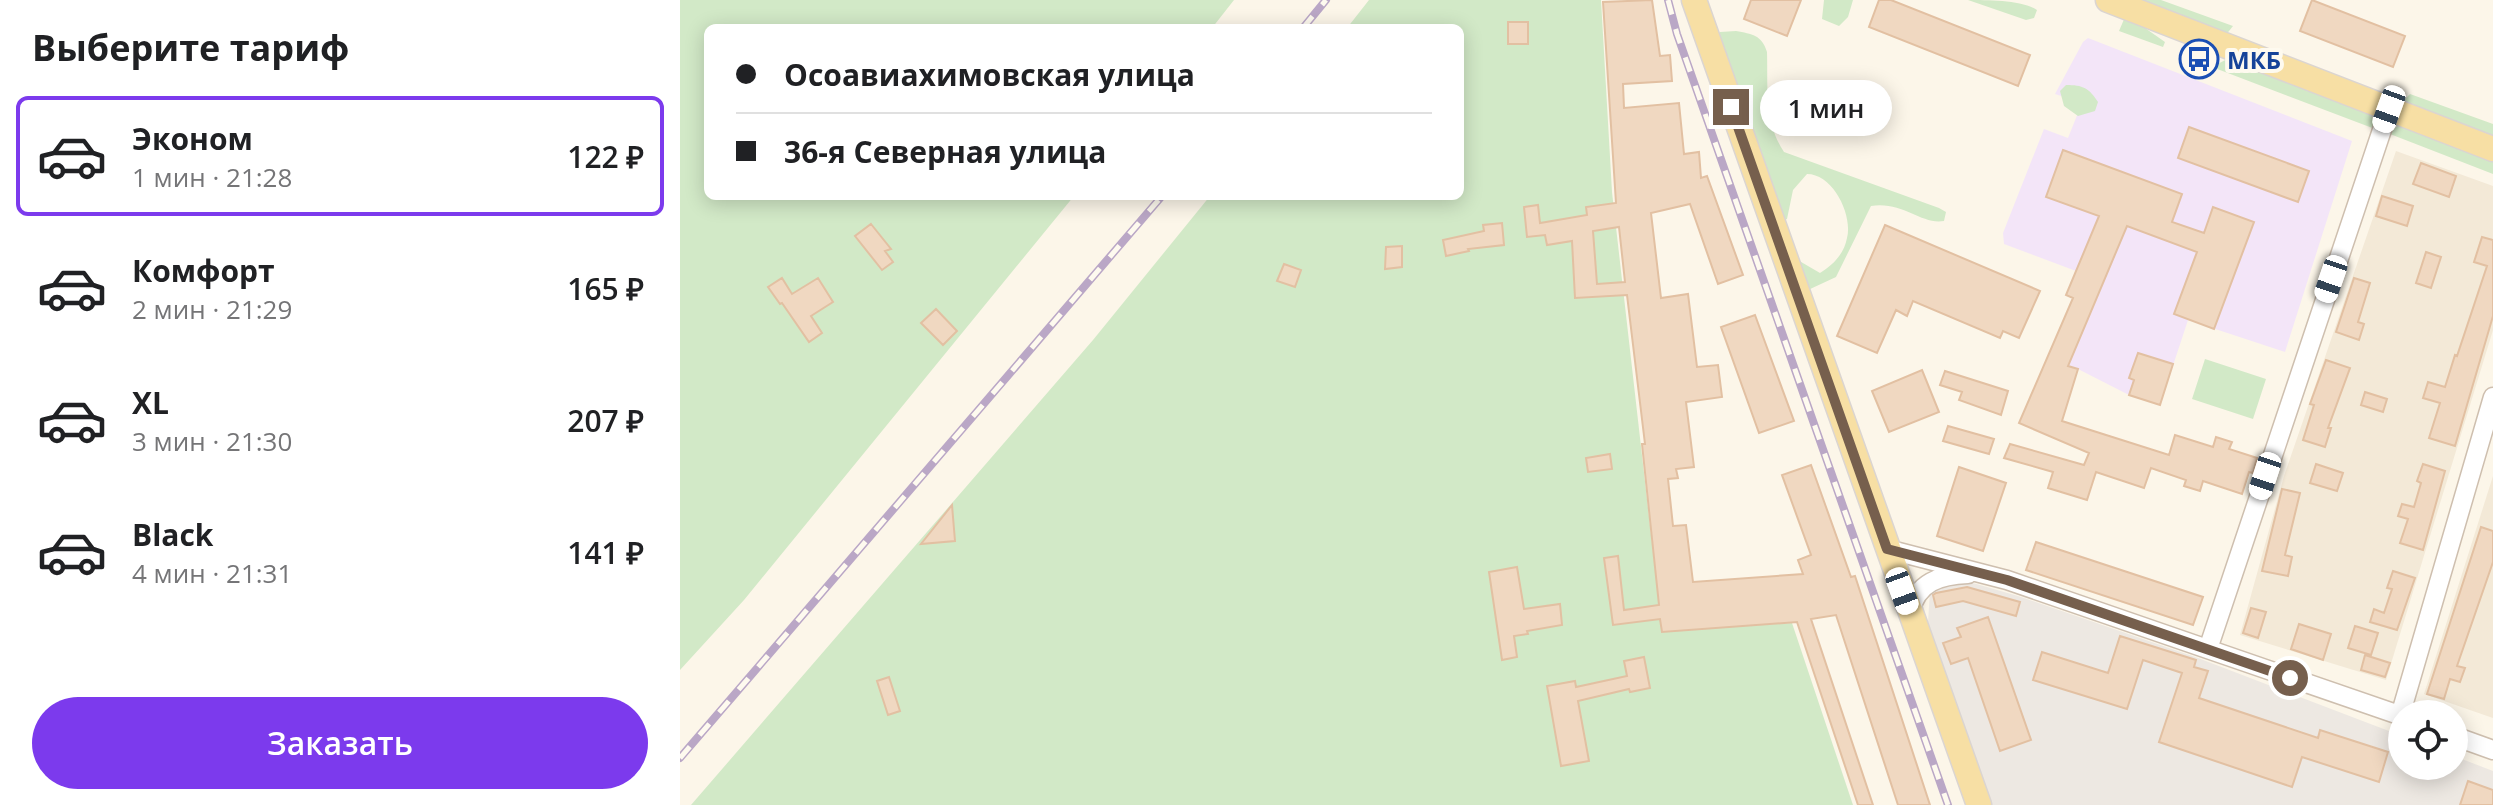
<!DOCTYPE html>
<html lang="ru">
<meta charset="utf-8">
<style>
body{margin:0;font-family:"Open Sans",sans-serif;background:#f6f6f6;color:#202124;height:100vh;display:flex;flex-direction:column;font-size:30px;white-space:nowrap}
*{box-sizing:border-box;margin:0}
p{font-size:26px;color:#757577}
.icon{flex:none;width:44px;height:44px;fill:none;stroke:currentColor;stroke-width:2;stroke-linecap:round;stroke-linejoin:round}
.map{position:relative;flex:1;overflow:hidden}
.sheet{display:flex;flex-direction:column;background:#fff;width:680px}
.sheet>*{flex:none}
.hud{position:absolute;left:24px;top:24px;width:760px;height:176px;border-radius:12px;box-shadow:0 4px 20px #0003;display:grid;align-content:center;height:176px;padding:0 32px;background:#fff}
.fabs{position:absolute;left:1708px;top:700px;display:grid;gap:16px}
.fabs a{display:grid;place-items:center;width:80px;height:80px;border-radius:50%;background:#fff;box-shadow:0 4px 20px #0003;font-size:40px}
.end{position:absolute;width:36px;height:36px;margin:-18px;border:10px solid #765f4d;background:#fff;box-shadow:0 0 0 4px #fff}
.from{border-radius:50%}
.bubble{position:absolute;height:56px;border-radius:28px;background:#fff;box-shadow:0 4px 20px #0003;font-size:26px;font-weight:600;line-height:56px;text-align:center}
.car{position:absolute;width:24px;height:48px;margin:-24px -12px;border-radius:10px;box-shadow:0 0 6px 2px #0007;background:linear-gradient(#fff 24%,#345 0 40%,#fff 0 76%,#345 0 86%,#fff 0)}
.hud b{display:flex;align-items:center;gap:28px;height:76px;font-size:30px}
.hud b+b{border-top:2px solid #e0e0e0}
.hud i{width:20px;height:20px;background:#202124}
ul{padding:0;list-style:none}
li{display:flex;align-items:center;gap:24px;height:120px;margin:0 16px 12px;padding:0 16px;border:4px solid transparent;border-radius:12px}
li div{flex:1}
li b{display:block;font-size:30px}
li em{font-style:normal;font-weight:600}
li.current{border-color:#7c3aed}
li>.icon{width:72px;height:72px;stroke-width:1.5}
h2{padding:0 32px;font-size:36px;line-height:96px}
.action{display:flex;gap:16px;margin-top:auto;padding:16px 32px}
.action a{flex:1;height:92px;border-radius:48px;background:#7c3aed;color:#fff;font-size:32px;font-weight:600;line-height:92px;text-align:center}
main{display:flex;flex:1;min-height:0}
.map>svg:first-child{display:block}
.residential{fill:#f3e9d7}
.industrial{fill:#ede8e2}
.education{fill:#f3e5f8}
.green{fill:#d2e9c7}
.building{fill:#f0d8c1;stroke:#e2c0a2;stroke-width:2;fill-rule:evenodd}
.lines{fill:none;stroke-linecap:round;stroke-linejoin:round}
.minor-casing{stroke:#cebfaf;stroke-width:21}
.major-casing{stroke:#dbd5d1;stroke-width:27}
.minor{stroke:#fff;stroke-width:18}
.major{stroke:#f7dfa4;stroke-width:24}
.rail-casing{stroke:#baa7c6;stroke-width:8}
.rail{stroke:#fefaef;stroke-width:5;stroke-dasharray:15;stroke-linecap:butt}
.route{stroke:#765f4d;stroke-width:10}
.labels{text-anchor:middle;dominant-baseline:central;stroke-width:8;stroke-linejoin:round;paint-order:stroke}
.transit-label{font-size:24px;font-weight:bold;fill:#164399;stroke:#fefaef;text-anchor:start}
</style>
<main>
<section class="sheet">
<h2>Выберите тариф</h2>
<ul>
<li class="current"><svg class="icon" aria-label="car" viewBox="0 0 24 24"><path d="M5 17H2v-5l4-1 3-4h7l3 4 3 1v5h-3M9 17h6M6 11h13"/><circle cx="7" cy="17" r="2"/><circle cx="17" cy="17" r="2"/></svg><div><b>Эконом</b><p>1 мин · 21:28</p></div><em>122 ₽</em></li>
<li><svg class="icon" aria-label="car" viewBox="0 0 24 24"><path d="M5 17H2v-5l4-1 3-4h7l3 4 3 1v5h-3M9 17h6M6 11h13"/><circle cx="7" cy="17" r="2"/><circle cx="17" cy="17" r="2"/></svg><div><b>Комфорт</b><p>2 мин · 21:29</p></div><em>165 ₽</em></li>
<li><svg class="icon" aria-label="car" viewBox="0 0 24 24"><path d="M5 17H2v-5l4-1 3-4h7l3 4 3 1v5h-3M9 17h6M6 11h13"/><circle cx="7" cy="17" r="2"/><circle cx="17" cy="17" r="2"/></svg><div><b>XL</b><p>3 мин · 21:30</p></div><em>207 ₽</em></li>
<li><svg class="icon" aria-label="car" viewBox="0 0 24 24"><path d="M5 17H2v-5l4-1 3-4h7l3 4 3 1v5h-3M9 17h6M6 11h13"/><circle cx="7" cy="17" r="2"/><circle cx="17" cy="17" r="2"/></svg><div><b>Black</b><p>4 мин · 21:31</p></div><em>141 ₽</em></li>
</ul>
<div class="action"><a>Заказать</a></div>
</section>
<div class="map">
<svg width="1813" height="805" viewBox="0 0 1813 805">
<rect width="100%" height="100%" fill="#fcf6e9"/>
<path class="residential" d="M1716,151l97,35v144l-107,350 -146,-45 44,-159z
M1813,476v242l-69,-24z"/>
<path class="industrial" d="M1286,581l52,15 180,62 204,78v30h52v-10l39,15v34h-502l-63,-183 2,-31z"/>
<path class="education" d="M1408,38l264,103 -67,211 -97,-32 -28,85 -31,-10 -51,-26 -31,-11 26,-60 -7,-3 10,-24 -72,-27 -1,-11 41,-104 24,9 14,-35 -27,-9 28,-52z"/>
<path class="green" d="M0,0h554l-22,28h-504v168h366l-330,404 -64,70z
M689,0h232l11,192 50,439 130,-8 61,182h-1162l402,-465 117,-144h250v-168h-113z
M1144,0h29l-5,17 -9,9 -17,-7z
M1288,0c21,0 54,0 69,10l-3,8 -8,2z
M1450,0h31l72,26 -8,10z
M1445,17l10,4 30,21 -2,5 -44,-16z
M1056,31c16,3 26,4 31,21 1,35 -3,70 17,100l155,56 7,4 -2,9c-23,4 -41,-20 -73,-15l-35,71 -28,13 -12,-31 24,14c13,-8 24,-19 27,-35 6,-23 -14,-64 -40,-64l-14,16 -6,29 -6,2 -66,-182 5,-7z
M1551,57l132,51 9,8 3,13 -163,-62z
M1386,85c17,0 23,3 32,17l-3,9 -17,5 -14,-10 -4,-15z
M1730,94l83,30v17l-88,-38v-4z
M1718,125l95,33v16l-103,-40z
M1525,359l61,20 -13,40 -61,-20z"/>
<path class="building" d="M972,0l8,56 10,-1 2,26 -49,3 1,24 55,-5 5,51 15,-2 2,26 6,-2 36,99 -25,9 -28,-80 -39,9 10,85 27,-4 9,73 21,-2 4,32 -36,5 8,65 -18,2 2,9 -10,1 5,47 13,-1 7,57 110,-8 -5,-14 13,-5 -29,-80 29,-10 40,112 4,-1 75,229h-32l-62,-190 -25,4 62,186h-15l-61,-183 -135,10 -2,-13 -47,6 -9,-67 14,-2 6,54 35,-5 -17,-161h3l-18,-149 -52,3 -3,-57 -25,4 -2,-10 -18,2 -3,-30 14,-2 2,18 47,-8 -1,-8 30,-4 -13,-201zM939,227l6,55 -28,2 -4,-53z
M1071,0h50l-14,36 -43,-17z
M1199,0h12l139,55 -12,31 -149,-59z
M1632,0l93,36 -12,31 -93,-36z
M828,22h20v22h-20z
M1509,127l120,44 -11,31 -120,-44z
M1383,150l119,44 -10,28 32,11 9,-26 41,15 -40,107 -40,-15 23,-62 -70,-26 -59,140 10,3 -16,52 107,34 6,-20 38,12 3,-10 16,5 -3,7 28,9 -4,15 -4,-1 -7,22 -39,-13 -3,10 -16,-5 2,-6 -35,-12 -7,20 -48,-16 -9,28 -39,-12 5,-16 -49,-14 6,-14 74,21 5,-12 -70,-30 54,-125 -7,-3 33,-79 -53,-19z
M1741,163l35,13 -7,21 -36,-13z
M1702,196l31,10 -6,20 -31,-10z
M822,223l2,22 -36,4 1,2 -23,5 -3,-16 41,-9 -1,-6z
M191,224l20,25 -6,2 8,11 -11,8 -27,-34z
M1205,225l155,66 -21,47 -16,-7 -3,7 -87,-37 -6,15 -11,-6 -19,43 -40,-17z
M1802,237l11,3v76l-38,130 -26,-8 11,-35 -17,-5 5,-16 17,5 10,-32 2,1 30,-90 -13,-4z
M722,246v21l-17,2 1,-22z
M1746,252l15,5 -10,31 -15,-5z
M604,264l17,6 -6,17 -18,-6z
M102,278l10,16 26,-16 15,24 -22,14 11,17 -13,9 -27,-39 -2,1 -12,-17z
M1674,278l16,5 -12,39 6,2 -5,16 -23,-8z
M256,309l21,22 -14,14 -22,-22z
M1075,315l39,106 -35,12 -38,-106z
M1458,353l35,11 -13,41 -31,-10 5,-15 -5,-2z
M1646,360l24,8 -22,60h3l-6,19 -22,-7 11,-35 -4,-1z
M1242,370l17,42 -50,20 -17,-41z
M1265,371l63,20 -7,24 -42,-15 3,-8 -22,-7z
M1685,392l22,7 -4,13 -22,-7z
M1268,426l46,13 -5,15 -46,-13z
M930,454l2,15 -24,3 -2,-14z
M1636,464l27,9 -6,18 -27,-8z
M1743,464l22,7 -22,79 -23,-7 8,-24 -10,-3 4,-12 12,3 7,-24 -4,-2z
M1279,467l47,16 -23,68 -46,-15z
M1602,489l18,4 -15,62 7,2 -4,19 -26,-5z
M272,505l3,36 -34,3z
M1801,527l12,4v31l-36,104 8,2 -5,14 -10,-3 -6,20 -17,-5z
M1356,542l167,55 -10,28 -167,-55z
M837,567l7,42 36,-5 2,21 -35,6 1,3 -14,2 3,21 -15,3 -13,-88z
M1713,571l22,7 -18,52 -27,-8 4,-13 10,4 8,-24 -5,-1z
M1287,587l53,15 -4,14 -53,-15 -27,6 -3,-12 3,-2z
M1571,608l15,4 -8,26 -15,-5z
M1308,617l43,123 -31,11 -32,-93 -17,6 -8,-21 18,-6 -4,-9z
M1619,624l32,10 -8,26 -32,-11z
M1675,626l23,7 -7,22 -23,-7z
M1440,636l76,24 -2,7 14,4 -9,27 119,40 2,-8 68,22 -9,30 -77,-25 -10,30 -133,-45 23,-69 -39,-13 -16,49 -94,-29 9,-28 66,21z
M1685,655l25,8 -5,14 -24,-7z
M964,657l6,31 -20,4 -1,-3 -51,12 11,60 -28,5 -14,-80 28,-5 1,6 51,-11 -3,-15z
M209,677l11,34 -12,4 -11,-34z
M1788,781l25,9v15h-33z"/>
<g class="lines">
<defs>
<path id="minor" d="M1207,549l120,31 395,136
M1230,612c7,-30 30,-37 58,-38
M1528,649l181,-540
M1720,716l93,-319
M1774,736l39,14"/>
<path id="major" d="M1014,0l285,805
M1428,0l385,149"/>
</defs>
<use href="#minor" class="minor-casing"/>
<use href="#major" class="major-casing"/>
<use href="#minor" class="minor"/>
<use href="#major" class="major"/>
<defs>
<path id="rail" d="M988,0l9,34 271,771
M623,28l23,-28
M0,758l482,-562"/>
</defs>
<use href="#rail" class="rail-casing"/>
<use href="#rail" class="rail"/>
</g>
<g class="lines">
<path class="route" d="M1051,107l156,442 120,31 283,98"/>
</g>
<defs>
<symbol id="bus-ring" viewBox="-11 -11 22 22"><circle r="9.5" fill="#fefaef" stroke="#1a4fb4" stroke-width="1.5"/><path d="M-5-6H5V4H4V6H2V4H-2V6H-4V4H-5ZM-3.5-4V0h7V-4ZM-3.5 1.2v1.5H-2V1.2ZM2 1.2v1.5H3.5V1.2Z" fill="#1a4fb4"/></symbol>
</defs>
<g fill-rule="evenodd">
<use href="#bus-ring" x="1497" y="37" width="44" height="44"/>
</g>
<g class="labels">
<g class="transit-label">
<text x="1547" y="59">МКБ</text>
</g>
</g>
</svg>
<div class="fabs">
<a><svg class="icon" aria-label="locate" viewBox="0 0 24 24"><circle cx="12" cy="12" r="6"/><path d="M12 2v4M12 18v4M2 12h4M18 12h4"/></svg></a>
</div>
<i class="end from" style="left:1610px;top:678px"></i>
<i class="end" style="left:1051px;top:107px"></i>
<div class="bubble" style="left:1080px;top:80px;width:132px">1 мин</div>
<i class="car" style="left:1709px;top:109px;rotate:200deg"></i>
<i class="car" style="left:1651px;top:279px;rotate:199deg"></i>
<i class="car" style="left:1585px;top:476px;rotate:198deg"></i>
<i class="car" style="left:1222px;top:591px;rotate:160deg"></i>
<div class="hud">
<b><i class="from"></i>Осоавиахимовская улица</b>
<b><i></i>36-я Северная улица</b>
</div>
</div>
</main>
